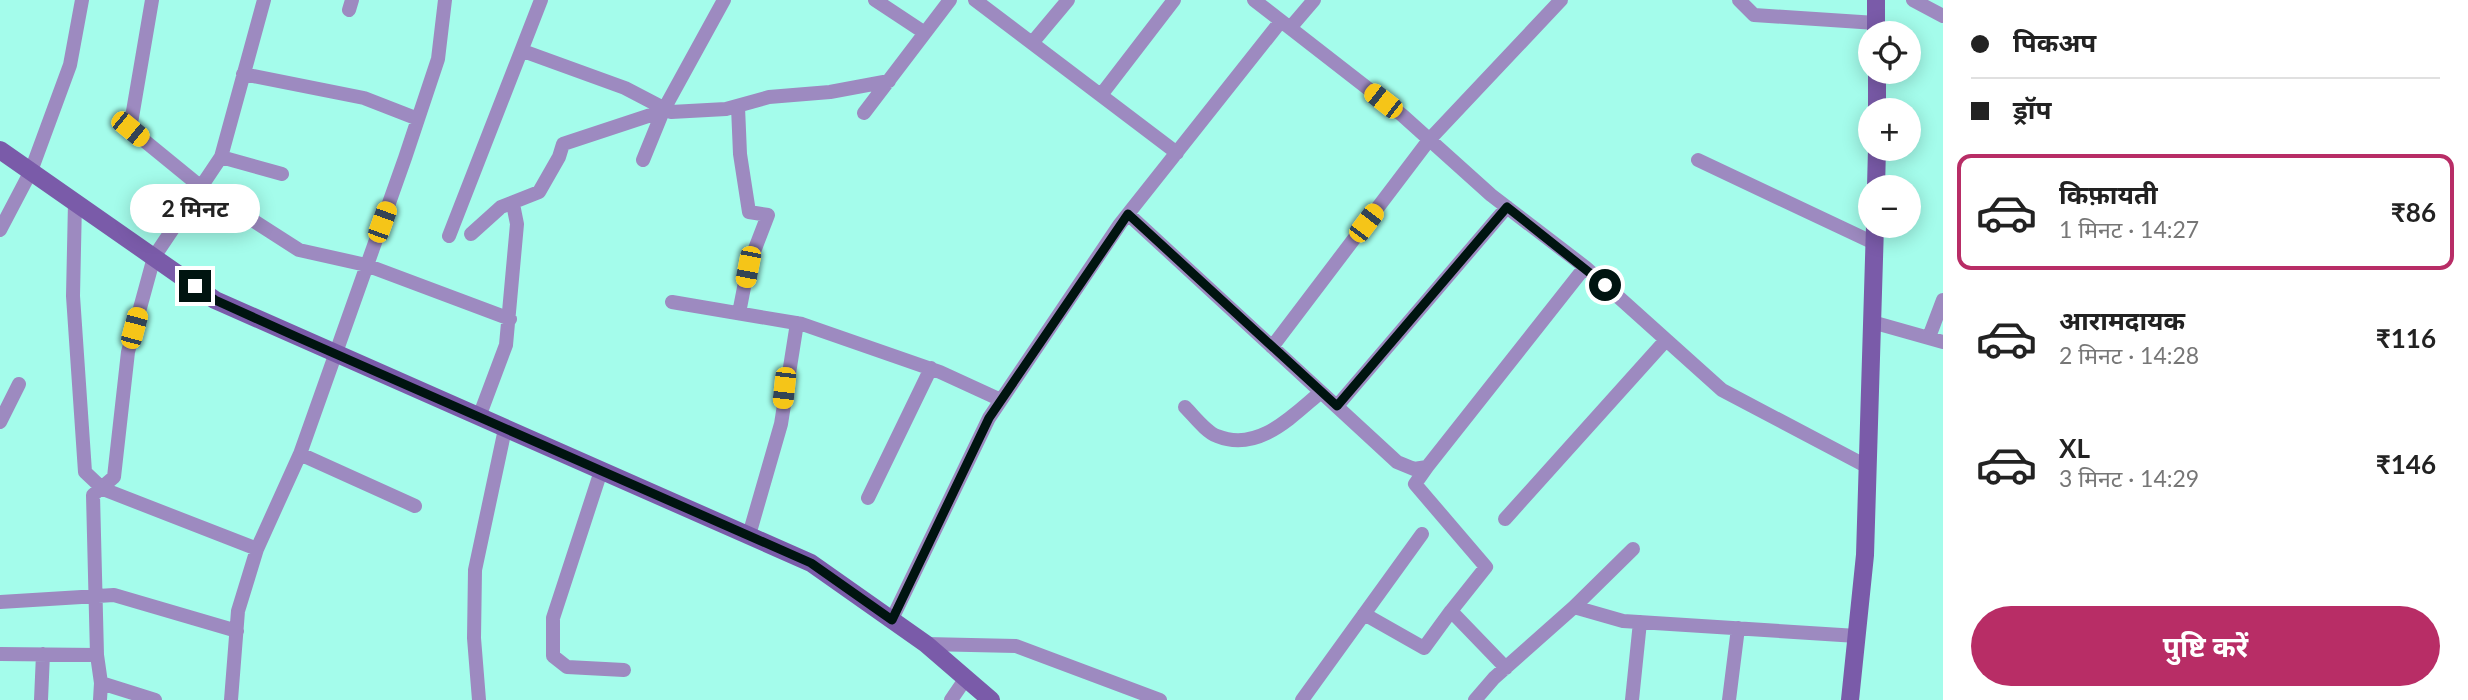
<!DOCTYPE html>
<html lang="hi">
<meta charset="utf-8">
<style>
body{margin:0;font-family:Lato,"Noto Sans Devanagari",sans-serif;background:#f6f6f6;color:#222;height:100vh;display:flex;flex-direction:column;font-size:26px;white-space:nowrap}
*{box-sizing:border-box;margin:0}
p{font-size:23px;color:#767676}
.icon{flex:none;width:38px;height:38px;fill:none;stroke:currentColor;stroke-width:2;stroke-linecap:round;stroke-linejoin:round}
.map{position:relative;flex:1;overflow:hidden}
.drawer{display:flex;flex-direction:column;background:#fff;width:525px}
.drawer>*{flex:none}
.hud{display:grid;align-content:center;height:154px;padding:0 28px;background:#fff}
.tools{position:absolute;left:1858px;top:21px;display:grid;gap:14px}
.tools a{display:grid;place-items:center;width:63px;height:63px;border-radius:50%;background:#fff;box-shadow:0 4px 18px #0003;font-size:35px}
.end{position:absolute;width:32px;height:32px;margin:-16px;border:9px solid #001410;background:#fff;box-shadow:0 0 0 4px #fff}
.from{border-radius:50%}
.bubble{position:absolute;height:49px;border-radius:24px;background:#fff;box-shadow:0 4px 18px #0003;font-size:23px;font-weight:700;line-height:49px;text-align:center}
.car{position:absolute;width:21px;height:42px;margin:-21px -10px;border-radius:9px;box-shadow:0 0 5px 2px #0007;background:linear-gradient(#f5c518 24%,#345 0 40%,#f5c518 0 76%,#345 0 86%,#f5c518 0)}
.hud b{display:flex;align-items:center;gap:24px;height:66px;font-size:26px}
.hud b+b{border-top:2px solid #e0e0e0}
.hud i{width:18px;height:18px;background:#222}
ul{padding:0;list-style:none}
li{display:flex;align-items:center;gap:21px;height:116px;margin:0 14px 10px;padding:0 14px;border:4px solid transparent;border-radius:14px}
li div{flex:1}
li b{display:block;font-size:26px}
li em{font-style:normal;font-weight:700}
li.selected{border-color:#b82d66}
li>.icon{width:63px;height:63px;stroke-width:1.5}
.primary-button{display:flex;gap:14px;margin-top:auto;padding:14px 28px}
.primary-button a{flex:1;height:80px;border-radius:42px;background:#b82d66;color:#fff;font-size:28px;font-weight:700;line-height:80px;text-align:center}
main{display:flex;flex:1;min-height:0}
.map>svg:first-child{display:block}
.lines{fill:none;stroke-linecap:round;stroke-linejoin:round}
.street{stroke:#9d8ac0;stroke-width:14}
.secondary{stroke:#7a5ba9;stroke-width:18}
.route{stroke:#001410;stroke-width:9}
</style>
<main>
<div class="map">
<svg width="1943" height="700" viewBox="0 0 1943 700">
<rect width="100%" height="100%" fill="#a4fceb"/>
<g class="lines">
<path class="street" d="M152,0l-22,129 71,58 98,63 67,15 144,54
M875,0l50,33
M975,0l202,153
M1254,0l148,115 89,80 94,72 137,123 146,77
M1739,0l15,15 122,8
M1913,0l30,16
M349,10l3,-10
M1290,28l24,-28
M1032,43l36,-43
M523,51l102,37 46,24 55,-3 43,-12 61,-5 59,-11
M243,74l121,24 54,21
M1101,95l73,-95
M738,107l2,47 9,58 19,3 -20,52 -9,46
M864,113l86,-113
M221,157l61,17
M643,160l20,-49 61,-111
M1698,160l176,83
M75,202l-2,94 12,176 18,17 154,60
M1128,214l269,248 17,7 13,-2 158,-200
M0,230l31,-59 39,-106 12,-65
M471,234l30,-27 38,-15 20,-35 4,-13 100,-33
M449,236l92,-236
M672,302l130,22 138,48 61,28
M1872,322l71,20
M1929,337l14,-37
M1272,347l157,-207 132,-140
M1337,406l170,-199
M1185,407c9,9 21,25 32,29 42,17 76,-21 104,-44
M479,417l27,-72 11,-121 -4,-20
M0,422l19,-38
M300,454l115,52
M1427,467l-12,17 71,83 -35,44 55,57
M601,471l-48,147v38l14,11 57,3
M868,498l63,-130
M1505,519l161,-179
M749,535l32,-111 16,-101
M0,602l114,-7 123,36
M1574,607l59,-58
M1364,614l60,34 27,-37
M892,619l97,-201 131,-194 161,-203
M926,644l90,2 144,54
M0,654l97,1 4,28 54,17
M97,655l-4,-160 21,-18 14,-125 26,-95 67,-100 43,-157
M41,700l2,-46
M100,700l1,-17
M231,700l7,-89 19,-62 43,-95 105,-296 33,-99 7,-59
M479,700l-5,-62 1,-68 30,-141
M951,700l15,-22
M1302,700l120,-166
M1475,700l19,-22 80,-71 49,14 234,15
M1632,700l8,-78
M1729,700l9,-72"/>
<path class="secondary" d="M1876,0v33
M1877,72v38
M0,150l215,150 596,263 115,81 65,56
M1876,187l1,-38
M1850,700l15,-145 10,-329"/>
</g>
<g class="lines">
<path class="route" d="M195,286l20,14 82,37 514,226 81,57 97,-202 139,-204 209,192 170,-199 98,78"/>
</g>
</svg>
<div class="tools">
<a><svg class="icon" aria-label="locate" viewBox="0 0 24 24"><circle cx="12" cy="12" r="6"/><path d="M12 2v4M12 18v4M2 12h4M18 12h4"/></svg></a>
<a>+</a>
<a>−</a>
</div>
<i class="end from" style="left:1605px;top:285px"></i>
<i class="end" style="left:195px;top:286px"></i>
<div class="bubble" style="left:130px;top:184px;width:130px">2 मिनट</div>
<i class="car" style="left:1383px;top:101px;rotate:308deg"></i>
<i class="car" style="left:130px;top:129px;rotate:129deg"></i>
<i class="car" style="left:382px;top:222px;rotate:20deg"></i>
<i class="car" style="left:1366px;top:223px;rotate:37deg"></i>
<i class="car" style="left:748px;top:267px;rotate:191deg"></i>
<i class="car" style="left:134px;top:328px;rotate:15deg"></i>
<i class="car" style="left:784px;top:388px;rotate:186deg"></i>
</div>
<section class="drawer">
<div class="hud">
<b><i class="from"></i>पिकअप</b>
<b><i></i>ड्रॉप</b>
</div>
<ul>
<li class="selected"><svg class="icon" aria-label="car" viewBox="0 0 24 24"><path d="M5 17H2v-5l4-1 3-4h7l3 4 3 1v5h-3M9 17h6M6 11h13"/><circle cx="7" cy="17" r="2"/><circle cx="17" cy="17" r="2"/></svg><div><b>किफ़ायती</b><p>1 मिनट · 14:27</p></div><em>₹86</em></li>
<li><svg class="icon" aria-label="car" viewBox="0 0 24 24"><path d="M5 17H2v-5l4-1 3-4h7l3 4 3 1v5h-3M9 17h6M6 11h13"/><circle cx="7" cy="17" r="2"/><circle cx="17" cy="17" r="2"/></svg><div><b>आरामदायक</b><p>2 मिनट · 14:28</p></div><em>₹116</em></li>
<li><svg class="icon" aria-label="car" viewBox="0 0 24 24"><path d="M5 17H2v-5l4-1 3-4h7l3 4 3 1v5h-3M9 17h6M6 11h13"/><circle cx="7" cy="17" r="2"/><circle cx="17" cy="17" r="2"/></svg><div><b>XL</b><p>3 मिनट · 14:29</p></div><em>₹146</em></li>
</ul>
<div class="primary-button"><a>पुष्टि करें</a></div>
</section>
</main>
